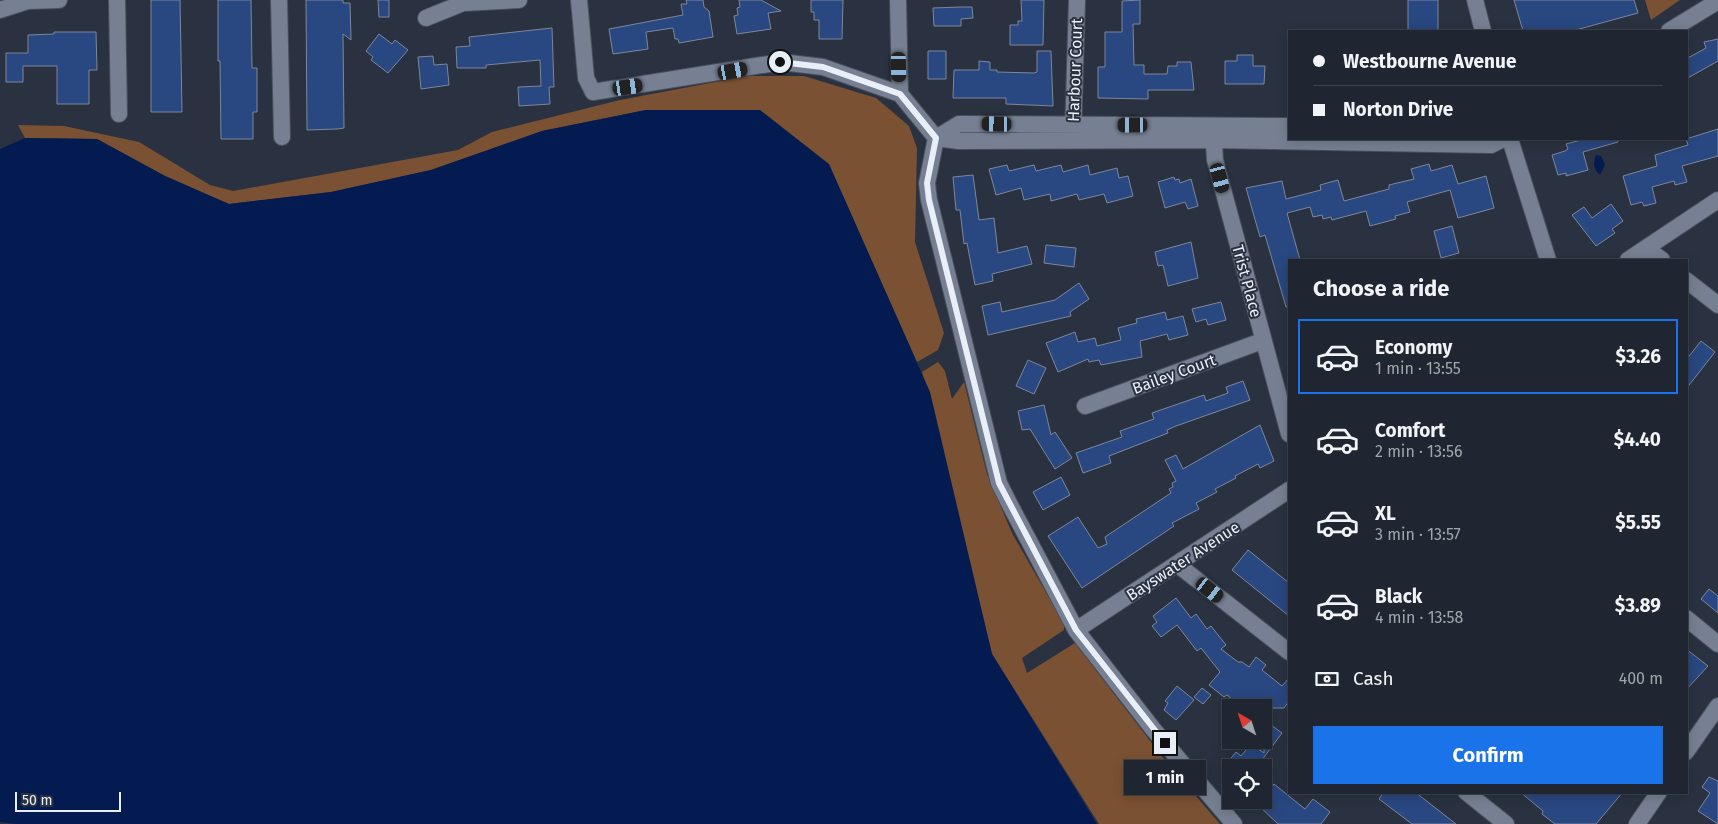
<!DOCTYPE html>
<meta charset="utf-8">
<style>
body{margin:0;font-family:"Fira Sans",sans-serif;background:#2d323d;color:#f1f3f6;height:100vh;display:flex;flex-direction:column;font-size:19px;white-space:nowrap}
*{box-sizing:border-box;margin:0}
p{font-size:16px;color:#a2a5ab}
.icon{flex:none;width:28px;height:28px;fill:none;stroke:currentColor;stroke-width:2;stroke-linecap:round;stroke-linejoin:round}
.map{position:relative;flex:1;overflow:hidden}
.sheet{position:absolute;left:1288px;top:259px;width:400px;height:535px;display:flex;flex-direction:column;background:#202631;border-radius:0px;box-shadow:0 2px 12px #0003,0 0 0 1px #3d434d}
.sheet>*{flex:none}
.hud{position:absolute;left:1288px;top:30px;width:400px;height:110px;border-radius:0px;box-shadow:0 2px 12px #0003,0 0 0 1px #3d434d;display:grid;align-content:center;height:110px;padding:0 25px;background:#202631}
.needle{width:32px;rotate:321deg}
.buttons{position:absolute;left:1222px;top:699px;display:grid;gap:10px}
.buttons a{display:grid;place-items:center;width:50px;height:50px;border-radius:0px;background:#202631;box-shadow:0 2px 12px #0003,0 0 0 1px #3d434d;font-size:25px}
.scale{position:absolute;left:15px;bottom:12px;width:106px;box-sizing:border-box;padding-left:5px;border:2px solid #e9eff8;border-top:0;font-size:14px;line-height:18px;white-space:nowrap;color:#e9eff8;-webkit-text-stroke:4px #2a3241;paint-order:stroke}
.end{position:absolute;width:22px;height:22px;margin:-11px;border:6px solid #e9eff8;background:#111;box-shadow:0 0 0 2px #111}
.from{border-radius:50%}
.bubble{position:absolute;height:35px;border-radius:0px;background:#202631;box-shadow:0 2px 12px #0003,0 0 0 1px #3d434d;font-size:16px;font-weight:700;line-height:35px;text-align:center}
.car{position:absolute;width:15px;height:30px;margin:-15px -8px;border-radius:6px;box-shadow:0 0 4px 1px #0007;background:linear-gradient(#222 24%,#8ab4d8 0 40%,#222 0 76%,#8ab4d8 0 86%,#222 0)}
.hud b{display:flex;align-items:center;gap:18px;height:48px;font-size:19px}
.hud b+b{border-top:1px solid #3d434d}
.hud i{width:12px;height:12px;background:#f1f3f6}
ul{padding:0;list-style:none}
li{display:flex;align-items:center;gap:15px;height:75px;margin:0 10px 8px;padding:0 15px;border:2px solid transparent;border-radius:0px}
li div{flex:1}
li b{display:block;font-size:19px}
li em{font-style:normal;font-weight:700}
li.on{border-color:#1a73e8}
li>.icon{width:45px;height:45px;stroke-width:1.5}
h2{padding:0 25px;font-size:22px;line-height:60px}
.pay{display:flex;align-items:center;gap:12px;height:55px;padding:0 25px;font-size:19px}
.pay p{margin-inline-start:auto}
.cta{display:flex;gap:10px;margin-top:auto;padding:10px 25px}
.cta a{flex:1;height:58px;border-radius:0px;background:#1a73e8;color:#fff;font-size:20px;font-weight:700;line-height:58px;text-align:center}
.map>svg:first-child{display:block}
.green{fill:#7a5132}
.water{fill:#031b51}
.building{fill:#294781;stroke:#7e8799}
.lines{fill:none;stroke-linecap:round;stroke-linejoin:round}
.minor-casing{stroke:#4a515d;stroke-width:18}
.minor{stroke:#768092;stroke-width:16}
.route{stroke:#e9eff8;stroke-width:6}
.labels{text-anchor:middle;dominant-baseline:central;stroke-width:4;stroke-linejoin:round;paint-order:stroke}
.street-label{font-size:16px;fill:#e9eff8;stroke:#2a3241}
</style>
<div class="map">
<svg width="1718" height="824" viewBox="0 0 1718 824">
<rect width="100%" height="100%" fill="#2a3241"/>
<path class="green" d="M1645,0h35l-29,20z
M747,76h57l72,22 33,28 8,22 -2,94 29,91 -6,17 -21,12 -88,-197 -183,-55 -104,21 -111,39 -100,22 -102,12 -64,-28 -68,-37 -72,-1 -7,-13 46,1 75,16 71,43 23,6 225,-41 34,-18 128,-32z
M938,362l7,9 7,28 12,-17 23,92 25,59 52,91v6l-42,28 5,15 48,-30 89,116 56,65h-121l-107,-170 -70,-282z"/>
<path class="water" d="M646,110h114l69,54 101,228 62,262 105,170h-1081l-16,-2v-673l25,-11 72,1 68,37 64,28 102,-12 100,-22 111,-39z
M1596,155l5,1 4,9 -5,10c-7,-6 -7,-12 -4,-20z"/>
<path class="building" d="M151,0h29l2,112h-31z
M218,0h33l1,68h5v44h-4v27h-32l-1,-78h-2z
M306,0h37v3h7l1,37 -8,-6 1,94 -6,1 -31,1z
M378,0h11v17h-10z
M686,0h17l1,7 5,4 4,26 -34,6 -1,-4h-3l-2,-11 -27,4 2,17 -35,5 -4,-25 74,-14 -2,-11h6z
M739,0h22l20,11 -13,2 3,16 -34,5 -3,-18 4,-1 -1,-7 3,-1z
M811,0h32l-1,39h-23v-19h-5v-8h-3z
M1021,0h23l-1,45h-33v-20h8v-4h4z
M1140,0v24h-7l1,41h10v9h23l1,-8h9v-4h14l3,28h-46v9l-50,-1v-31h7v-35h17v-31z
M1408,0h30v31h-30z
M1514,0h120l4,13 -66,18h-49z
M961,7h11l1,11 -12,1v7h-27l-1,-18z
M552,28l2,59h-5l1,17 -31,2 -1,-19 23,-1 -1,-26 -54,5v3h-29l-1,-21 14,-1 -1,-9z
M54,32h42l1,38h-8v34h-32v-38h-34v16h-17v-29h22v-18l26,-1z
M379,34l13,10 3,-4 13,10 -20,23 -17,-13 2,-3 -7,-6z
M1718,39v22l-32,18v-20l20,-11 -2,-6z
M928,51h18v28h-18z
M1037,51h14l2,55 -47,-2v-6h-53l1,-28h25v-9l11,1v8h7v2l37,1 3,-1z
M1237,55h16v11h12l-1,18h-39v-23h12z
M433,56l1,9 13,-1 2,21 -28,4 -3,-32z
M1718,129v27l-36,10 5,16 -12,3 -1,-4 -22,6 4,16 -12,3 -2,-4 -11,3 -8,-29 34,-10 -2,-11 33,-10 -2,-6z
M1585,139h32l1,3 -35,10 5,18 -22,6v-3l-8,2 -6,-20 13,-4 3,-2 -2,-5z
M1429,164l2,7 21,-6 6,19 28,-8 8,32 -36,10 -8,-28 -43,12 3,10 -15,4 1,3 -26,7 -4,-15 -34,9 -1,-3 -8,2 -1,-4 -9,2 -3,-10 -23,6 13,47h-11v47h-3l-21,-72 -5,2 -14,-49 36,-7 4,18 35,-9 -1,-5 18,-5 6,21 45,-12v-4l25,-6 -3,-10z
M1007,165l2,6 25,-6 2,6 25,-6 2,7 25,-7 2,10 27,-7 2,10 9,-2 5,20 -26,7 -3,-9 -25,6 -2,-6 -26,7 -1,-7 -26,6 -3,-12 -25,7 -7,-26z
M973,175l6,45 15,-2 4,35 29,-7 5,18 -40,10 1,7 -18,4 -8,-42 -3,1 -4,-34h-4l-3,-33z
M1174,177l1,3 4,-1 1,4 11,-4 7,27 -10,3 -3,-7 -20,6 -7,-26z
M1611,204l12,17 -11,8 3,4 -19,13 -24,-31 12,-8 8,11z
M1452,226l7,27 -18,5 -7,-27z
M1191,242l7,36 -30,8 -5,-21 -5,1 -3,-14z
M1046,245l30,3 -2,19 -30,-4z
M1079,283l10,16 -19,13 1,4 -83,19 -6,-29 18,-4 2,10 53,-12z
M1221,302l5,18 -18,5 -2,-6 -10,3 -4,-13z
M1165,312l2,8 16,-4 5,19 -19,5 -2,-6 -27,7 2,16 -41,8 -2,-5 -10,2 -1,-3 -30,13 -12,-29 29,-11 3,10 17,-4 2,8 24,-6 -3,-12 19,-5 -1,-4z
M1701,341l14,11 -29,37v-29z
M1028,360l18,8 -12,26 -18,-8z
M1243,381l7,19 -74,26 -9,4 1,3 -59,23 2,7 -28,10 -7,-20 46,-16 -2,-6 34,-12 -2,-6 52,-18 2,6 22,-8 -2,-6z
M1044,405l7,30 4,-3 17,26 -17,11 -25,-40 -8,1 -4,-19z
M1260,425l14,36 -14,7 -2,-4 -23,12 1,2 -21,11 2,3 -21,11 3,6 -27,14 2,3 -92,62 -34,-52 30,-19 20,31 9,-4 -2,-7 66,-44 -2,-4 4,-2 -1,-4 4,-2 -11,-21 11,-5 7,14z
M1061,477l9,18 -27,15 -10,-18z
M1248,550l41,33v33l-57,-46z
M1709,589l9,7v17l-17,-14z
M1176,598l15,20 5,-4 11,15 4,-3 15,19 -5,4 17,13h4l7,5 7,-10 10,8 -4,5 20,16 7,-8v23l-5,7h-41l-16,-13 -3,2 -15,-12 11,-13 -19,-24 -4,3 -20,-26 -16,12 -9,-11 5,-4 -4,-6z
M1686,649l22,17 -22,24z
M1177,686l17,14 -18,20 -12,-10 4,-7 -3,-2z
M1202,688l9,7 -8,9 -9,-7z
M1271,725l11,8 -26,35h-33l13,-16 5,4 10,-12 13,9v-19z
M1709,777l9,4v43l-20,-13 12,-18 -8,-6z
M1274,784l31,25 8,-10 17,13 -9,12h-43l-20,-19 6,-5z
M1384,792h31l41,32h-44l-33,-25z
M1520,792h103l-27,32h-41l-13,-10 1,-3z"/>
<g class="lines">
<defs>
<path id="minor" d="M117,0l2,114
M279,0l3,137
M579,0l7,78 7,14 188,-30 42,5 77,27 36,44 23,3 253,-1 279,5 12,-6
M898,0l2,94
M1475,0l8,31
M0,10l28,-9 31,-1
M426,18l37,-15 56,-3
M1669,31l49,-30
M1213,129l2,31 74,274
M1073,135l4,-135
M936,138l-9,45 2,17 70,283 10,20 67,127 77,99 81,95
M936,138l23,-14 330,2
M1510,139l38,121
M1646,248l16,12
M1628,260l90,-60
M1686,280l32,25
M1085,406l177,-65
M1178,565l111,87
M1686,618l32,26
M1076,630l213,-140
M1686,752l32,-46
M1466,792l40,32
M1637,824l22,-32"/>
</defs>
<use href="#minor" class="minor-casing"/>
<use href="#minor" class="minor"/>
</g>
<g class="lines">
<path class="route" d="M780,62l43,5 77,27 36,44 -9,45 2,17 70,283 77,147 89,113"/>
</g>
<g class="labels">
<g class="street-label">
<text transform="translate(1075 70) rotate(-88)">Harbour Court</text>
<text transform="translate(1247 281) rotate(75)">Trist Place</text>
<text transform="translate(1174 374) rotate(-20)">Bailey Court</text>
<text transform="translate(1183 561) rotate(-33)">Bayswater Avenue</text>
</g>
</g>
</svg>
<div class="buttons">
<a><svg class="needle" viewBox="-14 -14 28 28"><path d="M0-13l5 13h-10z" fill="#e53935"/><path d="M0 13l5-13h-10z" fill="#a2a5ab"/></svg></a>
<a><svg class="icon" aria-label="locate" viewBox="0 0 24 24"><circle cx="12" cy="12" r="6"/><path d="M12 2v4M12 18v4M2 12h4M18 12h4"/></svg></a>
</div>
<div class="scale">50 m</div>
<i class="end from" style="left:780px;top:62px"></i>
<i class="end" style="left:1165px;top:743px"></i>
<div class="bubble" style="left:1124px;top:760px;width:82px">1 min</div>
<i class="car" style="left:899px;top:67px;rotate:179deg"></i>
<i class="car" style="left:733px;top:71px;rotate:80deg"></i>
<i class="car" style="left:628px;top:87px;rotate:82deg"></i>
<i class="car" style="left:997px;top:124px;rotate:271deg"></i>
<i class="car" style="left:1133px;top:125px;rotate:270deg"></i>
<i class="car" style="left:1220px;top:178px;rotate:165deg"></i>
<i class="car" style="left:1210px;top:590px;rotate:128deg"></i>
<div class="hud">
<b><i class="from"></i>Westbourne Avenue</b>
<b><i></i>Norton Drive</b>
</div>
<section class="sheet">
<h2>Choose a ride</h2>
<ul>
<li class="on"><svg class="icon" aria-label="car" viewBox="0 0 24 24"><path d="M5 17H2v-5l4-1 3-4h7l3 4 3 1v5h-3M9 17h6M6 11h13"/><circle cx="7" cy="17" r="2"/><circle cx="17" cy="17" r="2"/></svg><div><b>Economy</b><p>1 min · 13:55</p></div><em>$3.26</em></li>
<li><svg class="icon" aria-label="car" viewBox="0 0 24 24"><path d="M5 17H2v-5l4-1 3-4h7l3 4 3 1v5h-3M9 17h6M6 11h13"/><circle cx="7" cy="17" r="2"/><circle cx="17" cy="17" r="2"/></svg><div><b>Comfort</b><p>2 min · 13:56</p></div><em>$4.40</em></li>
<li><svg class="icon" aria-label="car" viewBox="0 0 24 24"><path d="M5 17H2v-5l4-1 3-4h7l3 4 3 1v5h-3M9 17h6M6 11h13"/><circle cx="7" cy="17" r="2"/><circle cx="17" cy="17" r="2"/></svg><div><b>XL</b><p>3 min · 13:57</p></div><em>$5.55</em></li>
<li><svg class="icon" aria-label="car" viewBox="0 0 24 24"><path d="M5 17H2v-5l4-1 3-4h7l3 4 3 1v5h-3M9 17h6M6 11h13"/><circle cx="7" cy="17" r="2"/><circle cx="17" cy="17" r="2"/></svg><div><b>Black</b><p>4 min · 13:58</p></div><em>$3.89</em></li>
</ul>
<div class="pay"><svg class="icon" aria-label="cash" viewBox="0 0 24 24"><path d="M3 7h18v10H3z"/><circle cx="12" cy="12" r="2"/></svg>Cash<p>400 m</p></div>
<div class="cta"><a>Confirm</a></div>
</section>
</div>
